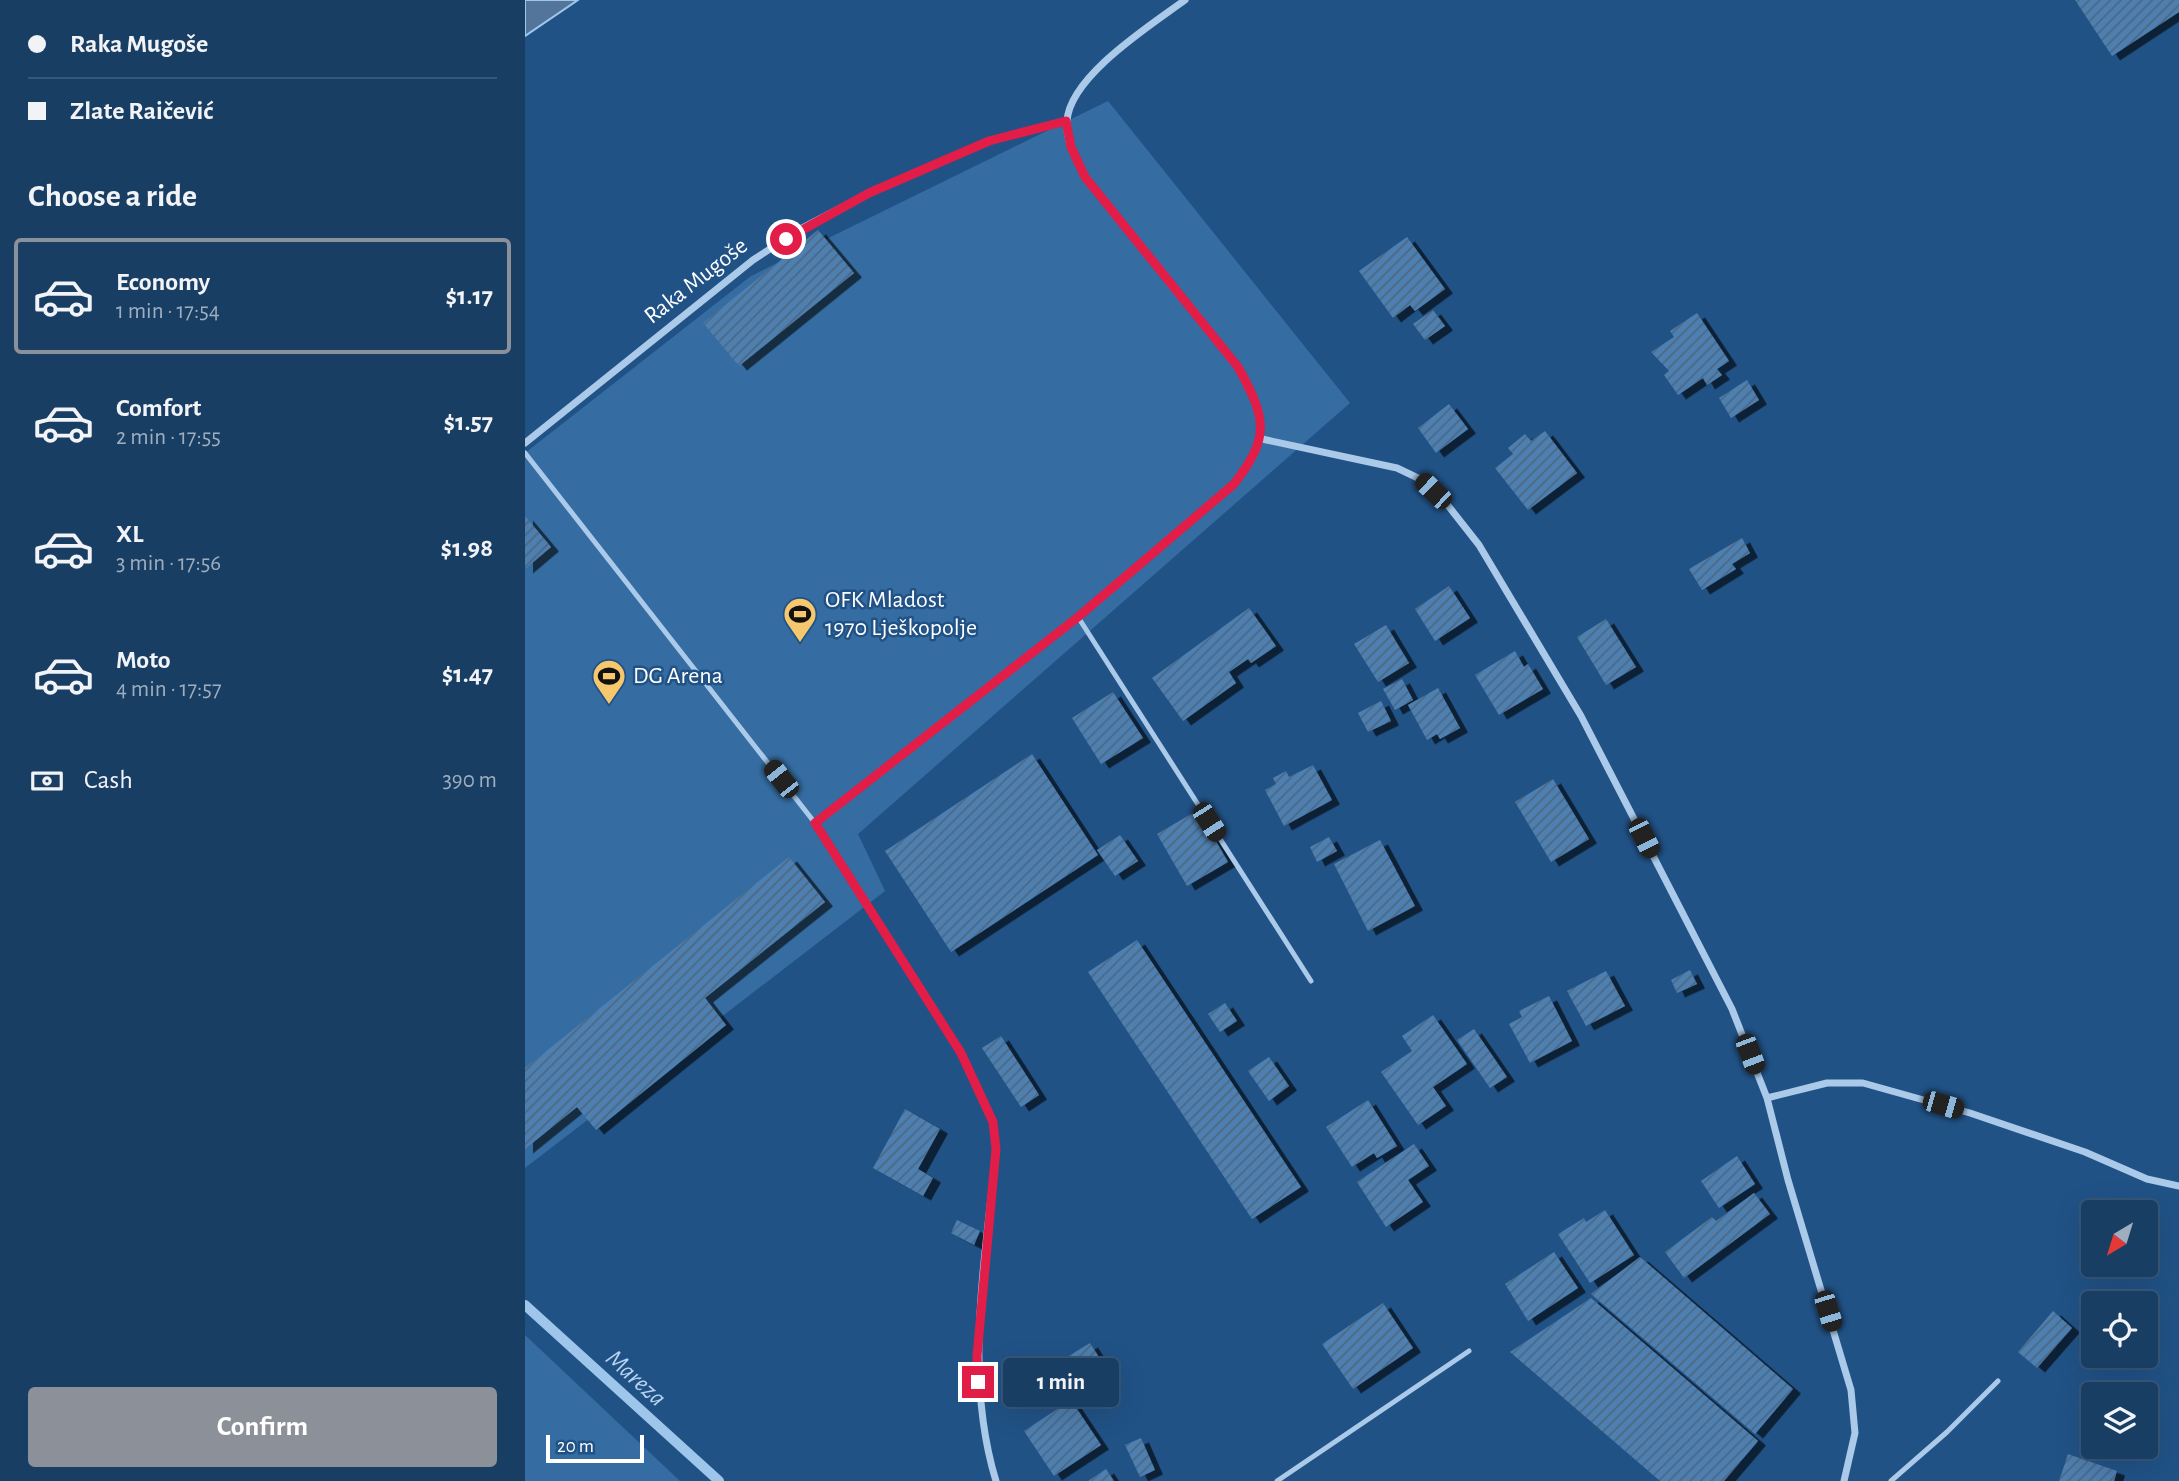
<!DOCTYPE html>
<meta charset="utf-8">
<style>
body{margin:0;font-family:"Alegreya Sans",sans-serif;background:#22456a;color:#f1f3f6;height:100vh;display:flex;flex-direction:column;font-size:26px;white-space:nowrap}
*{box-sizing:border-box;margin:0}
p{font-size:23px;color:#9faebf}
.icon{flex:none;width:38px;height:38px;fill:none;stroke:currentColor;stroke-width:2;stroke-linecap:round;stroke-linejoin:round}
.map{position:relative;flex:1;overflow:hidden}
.sheet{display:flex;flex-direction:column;background:#193e64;width:525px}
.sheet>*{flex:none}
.hud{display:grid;align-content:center;height:154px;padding:0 28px;background:#193e64}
.needle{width:46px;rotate:218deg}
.fabs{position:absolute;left:1556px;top:1200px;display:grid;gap:14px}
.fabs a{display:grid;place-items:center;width:77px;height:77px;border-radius:7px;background:#193e64;box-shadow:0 7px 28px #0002,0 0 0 2px #375778;font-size:35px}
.scale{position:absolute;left:21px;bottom:18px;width:98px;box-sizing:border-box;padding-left:7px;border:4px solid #fff;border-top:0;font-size:19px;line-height:24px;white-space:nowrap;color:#fff;-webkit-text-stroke:5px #215286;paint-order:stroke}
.end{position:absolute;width:32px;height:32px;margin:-16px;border:9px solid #e11d48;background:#fff;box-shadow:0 0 0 4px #fff}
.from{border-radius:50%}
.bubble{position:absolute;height:49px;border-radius:7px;background:#193e64;box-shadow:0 7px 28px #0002,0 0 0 2px #375778;font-size:23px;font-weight:700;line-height:49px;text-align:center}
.car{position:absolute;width:21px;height:42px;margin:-21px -10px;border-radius:9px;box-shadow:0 0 5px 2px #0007;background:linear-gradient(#222 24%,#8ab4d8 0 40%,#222 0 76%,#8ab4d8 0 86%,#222 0)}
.hud b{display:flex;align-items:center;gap:24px;height:66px;font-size:26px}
.hud b+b{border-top:2px solid #375778}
.hud i{width:18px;height:18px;background:#f1f3f6}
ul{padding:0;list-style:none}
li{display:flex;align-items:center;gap:21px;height:116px;margin:0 14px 10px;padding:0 14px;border:4px solid transparent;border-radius:7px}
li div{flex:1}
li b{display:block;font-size:26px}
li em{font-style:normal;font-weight:700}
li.on{border-color:#8c9099}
li>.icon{width:63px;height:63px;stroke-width:1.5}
h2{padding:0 28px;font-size:32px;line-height:84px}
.pay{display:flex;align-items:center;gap:18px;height:77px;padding:0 28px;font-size:26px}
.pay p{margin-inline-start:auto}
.action{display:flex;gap:14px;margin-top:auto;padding:14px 28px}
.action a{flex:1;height:80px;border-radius:7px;background:#8c9099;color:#fff;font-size:28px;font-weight:700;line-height:80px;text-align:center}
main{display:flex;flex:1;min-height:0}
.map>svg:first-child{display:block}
.green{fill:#356da3}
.water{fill:#527599;stroke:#9ec6ea;stroke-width:2}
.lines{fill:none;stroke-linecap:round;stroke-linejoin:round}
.stream{stroke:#9ec6ea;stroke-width:10}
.building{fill:url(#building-hatch);filter:url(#shadow)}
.service{stroke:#abcae9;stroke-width:5}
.minor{stroke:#abcae9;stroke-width:7}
.route{stroke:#e11d48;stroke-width:9}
.labels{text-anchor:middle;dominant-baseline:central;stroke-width:5;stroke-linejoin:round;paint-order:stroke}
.street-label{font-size:24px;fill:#fff;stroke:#215286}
.poi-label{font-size:24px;fill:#fff;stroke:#215286;text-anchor:start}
.water-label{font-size:26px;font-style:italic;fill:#b6d4f1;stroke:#215286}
</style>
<main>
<section class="sheet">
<div class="hud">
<b><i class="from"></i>Raka Mugoše</b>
<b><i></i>Zlate Raičević</b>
</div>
<h2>Choose a ride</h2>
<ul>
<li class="on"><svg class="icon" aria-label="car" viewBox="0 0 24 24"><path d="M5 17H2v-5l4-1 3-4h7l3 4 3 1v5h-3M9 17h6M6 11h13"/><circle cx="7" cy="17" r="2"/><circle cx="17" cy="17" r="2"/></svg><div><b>Economy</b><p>1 min · 17:54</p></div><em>$1.17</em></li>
<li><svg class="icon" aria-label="car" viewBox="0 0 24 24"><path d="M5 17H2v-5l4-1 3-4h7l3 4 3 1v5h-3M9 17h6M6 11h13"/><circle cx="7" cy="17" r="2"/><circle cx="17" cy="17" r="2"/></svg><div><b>Comfort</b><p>2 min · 17:55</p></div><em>$1.57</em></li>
<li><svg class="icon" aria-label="car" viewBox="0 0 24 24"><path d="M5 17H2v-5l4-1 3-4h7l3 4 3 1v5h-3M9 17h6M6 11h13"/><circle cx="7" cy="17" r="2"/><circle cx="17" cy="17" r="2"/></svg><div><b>XL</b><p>3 min · 17:56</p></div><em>$1.98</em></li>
<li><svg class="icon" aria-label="car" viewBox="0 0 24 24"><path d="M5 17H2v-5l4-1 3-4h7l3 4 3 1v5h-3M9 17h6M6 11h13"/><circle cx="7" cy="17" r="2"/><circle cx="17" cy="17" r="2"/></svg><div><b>Moto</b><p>4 min · 17:57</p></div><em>$1.47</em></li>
</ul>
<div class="pay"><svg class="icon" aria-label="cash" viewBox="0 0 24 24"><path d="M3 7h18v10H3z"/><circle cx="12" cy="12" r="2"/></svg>Cash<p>390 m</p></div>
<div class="action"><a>Confirm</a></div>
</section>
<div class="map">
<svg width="1654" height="1481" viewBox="0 0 1654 1481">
<defs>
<pattern id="building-hatch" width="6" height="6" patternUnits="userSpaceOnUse" patternTransform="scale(1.75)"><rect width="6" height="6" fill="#4e7fb0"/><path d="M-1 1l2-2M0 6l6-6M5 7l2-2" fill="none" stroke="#4d6883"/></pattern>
<filter id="shadow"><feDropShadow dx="8" dy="4.5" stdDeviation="0" flood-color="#0009"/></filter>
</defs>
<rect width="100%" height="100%" fill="#215286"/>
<path class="green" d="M583,101l242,302 -492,431 27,57 -360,277v-715l226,-177z
M0,1335l155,146h-155z"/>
<path class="water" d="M0,0h53l-53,36z"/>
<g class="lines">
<path class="stream" d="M0,1305l194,176"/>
</g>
<path class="building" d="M1550,0h104v12l-67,44z
M293,230l36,43 -115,93 -36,-43z
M882,237l38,52 -30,22 -5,-6 -17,13 -34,-47z
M908,310l12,16 -20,14 -12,-16z
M1172,313l32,48 -12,8 5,6 -15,10 -4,-7 -25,17 -14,-20 5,-4 -18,-19 23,-15 -4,-6z
M1222,380l12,20 -28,18 -12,-20z
M924,404l19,25 -32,24 -18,-25z
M1020,431l32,42 -49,37 -33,-42 18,-14 -5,-6 17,-14 6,7z
M0,516l26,31 -26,22z
M1217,538l8,15 -18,11 4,5 -34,21 -13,-21z
M924,586l21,32 -35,23 -20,-32z
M724,608l27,38 -25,17 -3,-4 -19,13 7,11 -53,38 -31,-43z
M1081,619l30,48 -30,18 -29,-48z
M861,625l23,38 -31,19 -24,-38z
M990,651l9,16 4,-3 15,25 -44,26 -24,-40z
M877,679l11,21 -18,10 -12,-21z
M913,688l22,40 -20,11 -3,-5 -10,6 -19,-35z
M588,692l30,46 -42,26 -29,-46z
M856,701l10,20 -23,11 -10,-19z
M507,754l66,101 -147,97 -66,-101z
M788,765l19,35 -48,26 -19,-36 11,-6 -3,-6 13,-7 3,6z
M1028,779l36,60 -38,23 -36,-60z
M673,810l30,52 -41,24 -30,-52z
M595,835l18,26 -23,15 -18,-26z
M804,837l8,14 -20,11 -7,-15z
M855,840l35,66 -47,25 -34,-67z
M264,857l36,45 -120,96 21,27 -130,105 -19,-23 -52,42v-81z
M612,940l164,247 -49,32 -164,-247z
M1165,970l7,14 -20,9 -6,-13z
M1081,971l19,35 -39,20 -19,-35z
M1024,996l23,45 -42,22 -21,-39 13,-7 -3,-6z
M700,1003l12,18 -17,11 -12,-18z
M908,1015l34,49 -34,23 13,19 -28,19 -37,-53 31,-21 -10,-15z
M949,1029l33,48 -17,11 -33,-48z
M476,1036l38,59 -18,12 -39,-59z
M744,1057l20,29 -20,15 -21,-30z
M843,1100l29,46 -20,12 -3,-5 -22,14 -26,-40z
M380,1109l35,20 -22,40 15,9 -10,18 -50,-28z
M889,1144l15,22 -21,14 15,22 -37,25 -29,-45z
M1212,1156l18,28 -36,24 -18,-27z
M1229,1193l16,21 -86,64 -19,-26 47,-35 4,4z
M1080,1210l29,45 -44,28 -32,-49 26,-16 2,4z
M432,1220l23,11 -6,14 -23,-12z
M1029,1252l24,36 -50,33 -23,-37z
M1115,1257l153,132 -38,45 -164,-140z
M1066,1298l167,143 -34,40h-64l-150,-129z
M858,1303l30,45 -60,41 -31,-45z
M1528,1311l19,17 -35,40 -19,-16z
M565,1343l12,19 -28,17 -12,-19z
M546,1400l30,45 -47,31 -30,-45z
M616,1438l14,32 -15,7 -15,-32z
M1543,1454l49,17 -3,10h-55z
M581,1469l8,12h-26z"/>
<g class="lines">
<path class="service" d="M0,453l290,370
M553,617l233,364
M752,1481l192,-130
M1366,1481l56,-49 51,-51"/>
<path class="minor" d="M737,439l135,29 23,11 26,24 33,42 102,171 151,293 35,89 21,82 63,210 4,43 -11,48
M0,443l228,-183 49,-32 67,-35 120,-52 77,-20
M1242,1098l60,-15h36l107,30 115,39 62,27 32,7
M471,1481c-33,-108 -10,-222 0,-332l-3,-27 -32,-69 -146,-230 263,-206 156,-133c37,-48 32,-66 4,-117l-153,-190c-8,-17 -20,-37 -18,-56 3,-45 84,-96 118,-121"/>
</g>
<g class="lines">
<path class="route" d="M261,239l83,-46 120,-52 77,-20 5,26 14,30 153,190c28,51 33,69 -4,117l-156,133 -263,206 146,230 32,69 3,27 -19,207 1,26"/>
</g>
<defs>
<symbol id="stadium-pin" viewBox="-11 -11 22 30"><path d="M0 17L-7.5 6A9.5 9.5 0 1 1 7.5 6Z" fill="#f6c76c" stroke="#215286"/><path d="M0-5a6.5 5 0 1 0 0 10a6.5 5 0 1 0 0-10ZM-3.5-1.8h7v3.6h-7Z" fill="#111"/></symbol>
</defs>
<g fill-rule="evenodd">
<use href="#stadium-pin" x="256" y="595" width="38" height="52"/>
<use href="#stadium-pin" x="65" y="657" width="38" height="52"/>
</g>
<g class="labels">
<g class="street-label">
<text transform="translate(171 281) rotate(-38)">Raka Mugoše</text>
</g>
<g class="poi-label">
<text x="300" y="600">OFK Mladost<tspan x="300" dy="28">1970 Lješkopolje</tspan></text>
<text x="108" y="676">DG Arena</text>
</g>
<g class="water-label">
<text transform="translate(111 1378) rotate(42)">Mareza</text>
</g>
</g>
</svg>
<div class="fabs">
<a><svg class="needle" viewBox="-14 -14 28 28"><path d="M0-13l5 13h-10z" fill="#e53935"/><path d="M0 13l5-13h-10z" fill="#9faebf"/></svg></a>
<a><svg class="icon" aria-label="locate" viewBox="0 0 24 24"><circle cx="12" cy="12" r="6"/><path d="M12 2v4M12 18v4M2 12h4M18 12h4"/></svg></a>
<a><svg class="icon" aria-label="layers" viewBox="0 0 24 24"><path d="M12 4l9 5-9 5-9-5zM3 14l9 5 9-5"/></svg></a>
</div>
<div class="scale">20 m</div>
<i class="end from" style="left:261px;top:239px"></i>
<i class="end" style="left:453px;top:1382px"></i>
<div class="bubble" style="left:478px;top:1358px;width:116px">1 min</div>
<i class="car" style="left:908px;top:491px;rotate:314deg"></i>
<i class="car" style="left:256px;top:779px;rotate:322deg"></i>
<i class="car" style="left:684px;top:822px;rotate:147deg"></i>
<i class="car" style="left:1119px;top:838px;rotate:153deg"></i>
<i class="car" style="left:1225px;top:1054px;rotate:159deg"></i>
<i class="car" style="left:1418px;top:1105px;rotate:106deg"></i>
<i class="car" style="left:1303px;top:1311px;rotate:163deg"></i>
</div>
</main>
